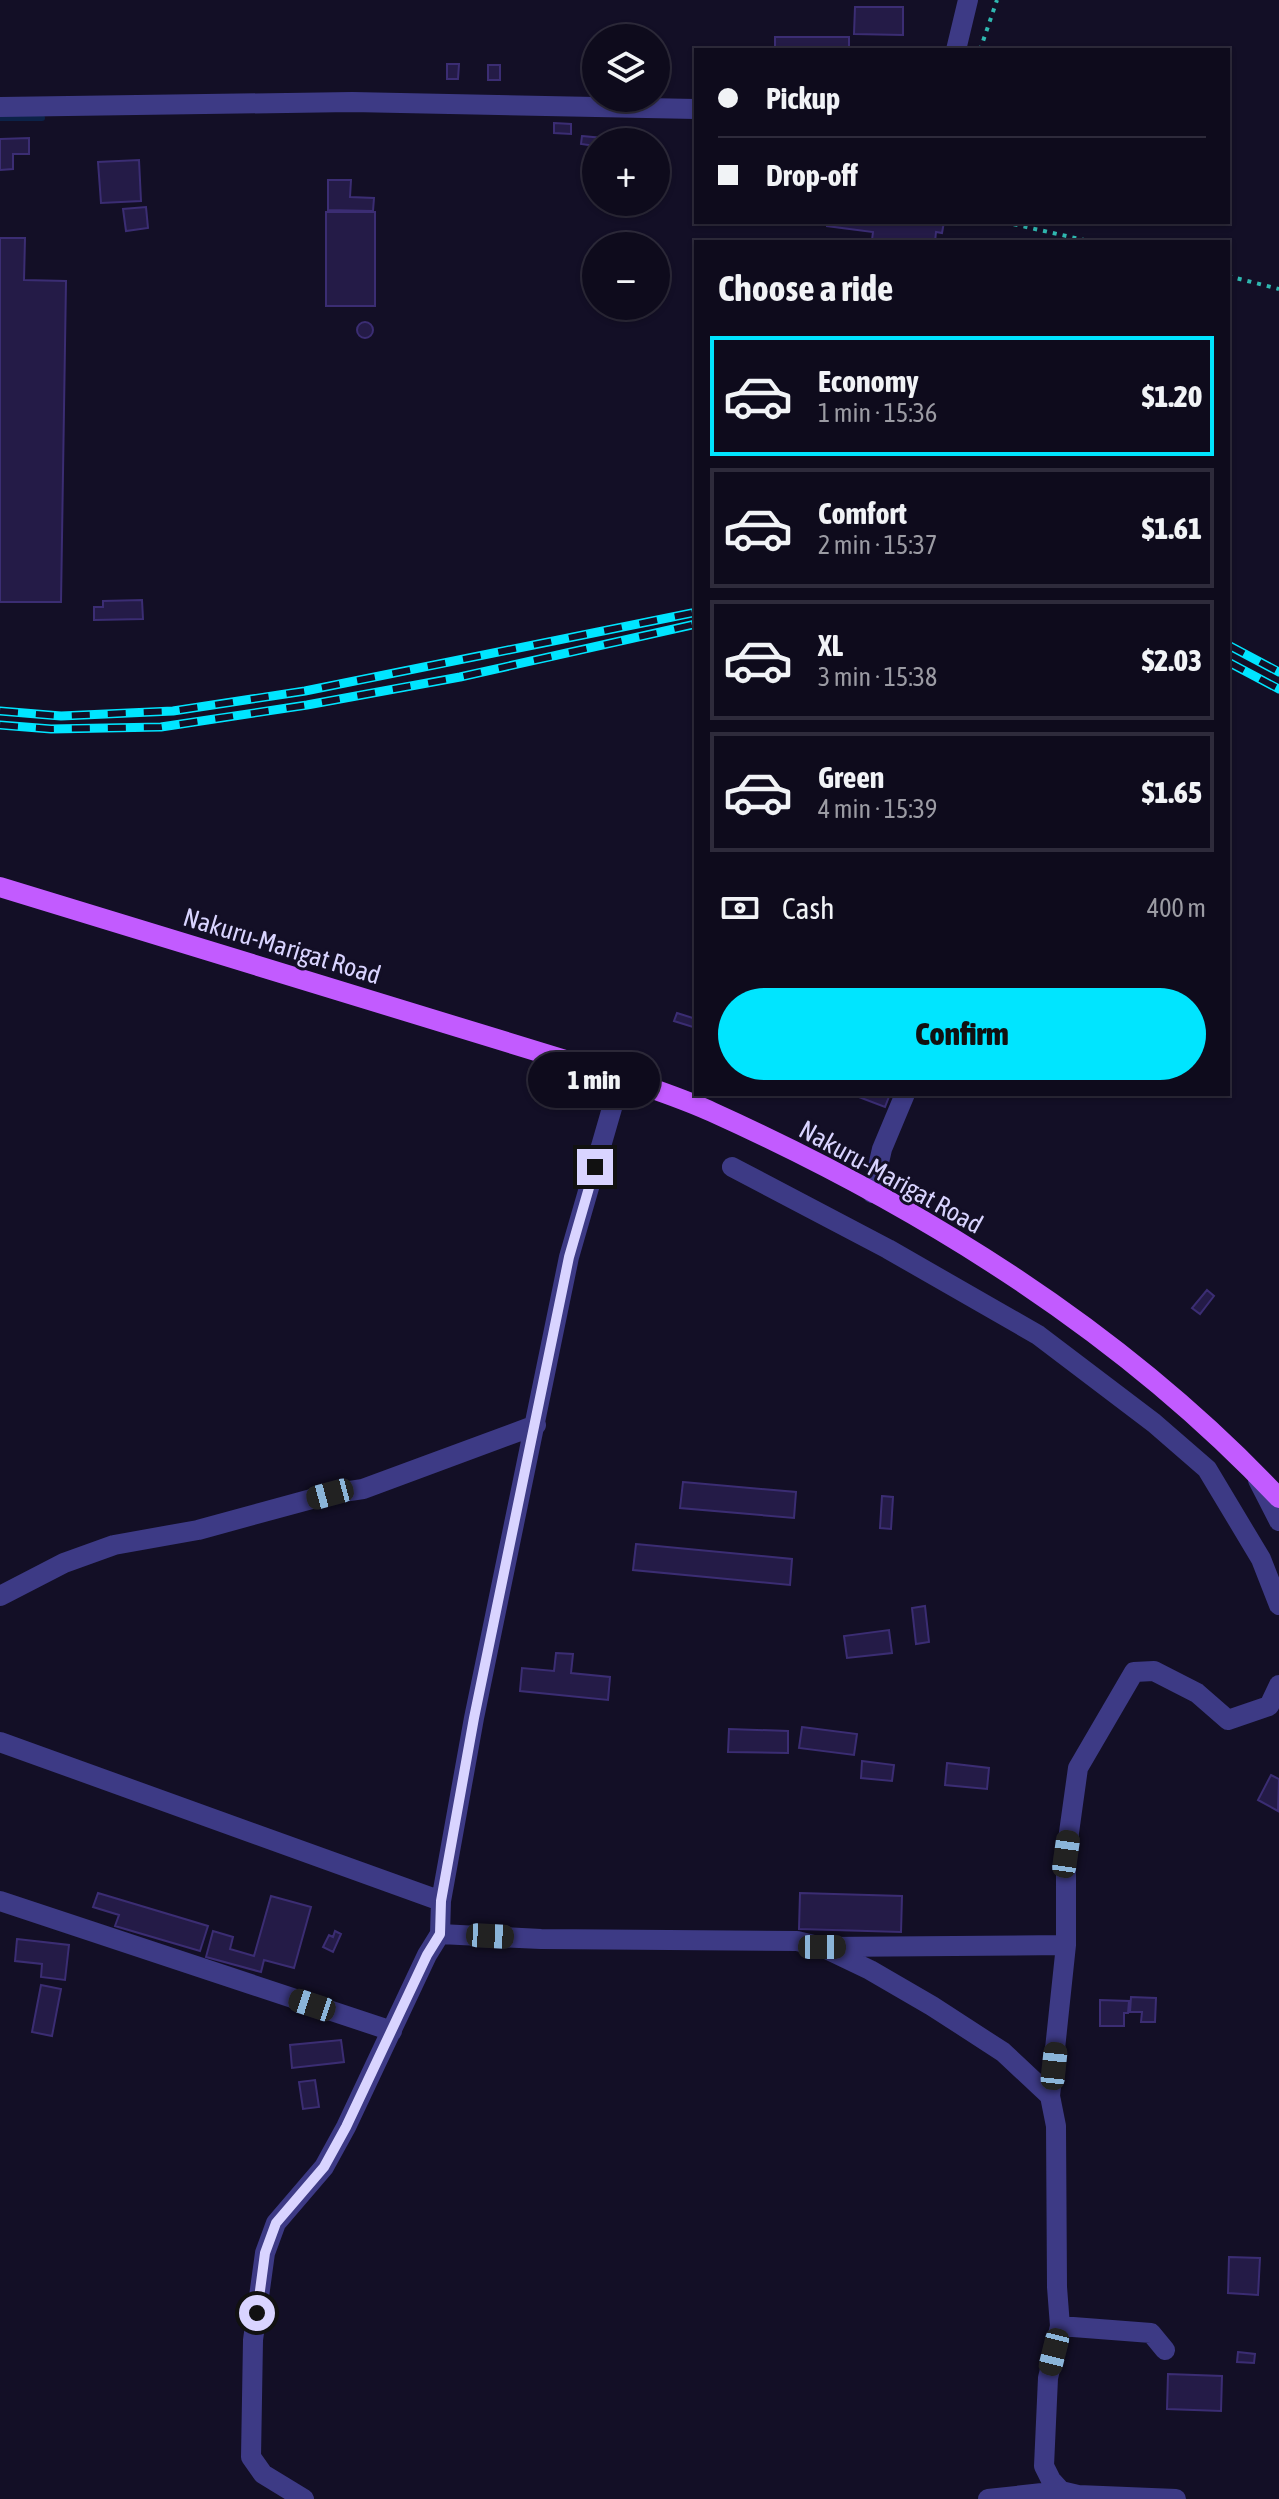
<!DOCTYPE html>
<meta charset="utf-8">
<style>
body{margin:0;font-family:"Asap Condensed",sans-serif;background:#171425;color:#f1f3f6;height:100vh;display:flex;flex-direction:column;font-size:30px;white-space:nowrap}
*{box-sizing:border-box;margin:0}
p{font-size:26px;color:#9b9ba3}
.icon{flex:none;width:44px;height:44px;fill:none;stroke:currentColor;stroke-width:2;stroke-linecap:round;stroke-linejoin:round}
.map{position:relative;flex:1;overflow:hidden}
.side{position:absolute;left:694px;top:240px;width:536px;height:856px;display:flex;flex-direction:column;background:#0e0b1c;border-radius:0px;box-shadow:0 2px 6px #0004,0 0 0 2px #2e2b3b}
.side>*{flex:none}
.guide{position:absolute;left:694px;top:48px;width:536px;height:176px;border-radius:0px;box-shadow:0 2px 6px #0004,0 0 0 2px #2e2b3b;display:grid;align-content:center;height:176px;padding:0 24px;background:#0e0b1c}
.fabs{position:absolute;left:582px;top:24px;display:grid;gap:16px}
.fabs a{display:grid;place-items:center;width:88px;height:88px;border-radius:50%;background:#0e0b1c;box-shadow:0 2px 6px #0004,0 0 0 2px #2e2b3b;font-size:40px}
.end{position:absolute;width:36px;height:36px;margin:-18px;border:10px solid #d9d4ff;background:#111;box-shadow:0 0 0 4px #111}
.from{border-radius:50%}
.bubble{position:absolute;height:56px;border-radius:28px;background:#0e0b1c;box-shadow:0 2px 6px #0004,0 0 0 2px #2e2b3b;font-size:26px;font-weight:800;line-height:56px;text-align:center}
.car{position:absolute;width:24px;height:48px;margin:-24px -12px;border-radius:10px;box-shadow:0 0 6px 2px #0007;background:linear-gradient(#222 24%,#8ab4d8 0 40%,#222 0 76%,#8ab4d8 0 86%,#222 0)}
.guide b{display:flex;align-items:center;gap:28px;height:76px;font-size:30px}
.guide b+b{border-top:2px solid #2e2b3b}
.guide i{width:20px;height:20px;background:#f1f3f6}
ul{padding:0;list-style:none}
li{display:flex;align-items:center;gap:24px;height:120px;margin:0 16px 12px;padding:0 8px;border:4px solid #2e2b3b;border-radius:0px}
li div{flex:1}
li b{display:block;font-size:30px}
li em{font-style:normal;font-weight:800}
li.active{border-color:#00e5ff}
li>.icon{width:72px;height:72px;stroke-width:1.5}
h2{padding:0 24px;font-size:36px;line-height:96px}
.pay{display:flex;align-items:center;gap:20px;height:88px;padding:0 24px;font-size:30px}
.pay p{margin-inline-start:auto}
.button{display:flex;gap:16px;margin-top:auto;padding:16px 24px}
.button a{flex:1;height:92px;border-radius:48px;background:#00e5ff;color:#111;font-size:32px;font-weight:800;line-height:92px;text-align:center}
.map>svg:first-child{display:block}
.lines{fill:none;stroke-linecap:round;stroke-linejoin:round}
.stream{stroke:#0c2248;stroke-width:6}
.building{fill:#241b47;stroke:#3b2d73;stroke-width:2}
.path{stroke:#2fb8b0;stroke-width:4;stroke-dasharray:4 6;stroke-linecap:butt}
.minor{stroke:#3d3a85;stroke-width:20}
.major{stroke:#c25bff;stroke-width:20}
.rail-casing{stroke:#00e5ff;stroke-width:9}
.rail{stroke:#130f26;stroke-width:6;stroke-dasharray:18;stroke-linecap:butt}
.route{stroke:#d9d4ff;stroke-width:10}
.labels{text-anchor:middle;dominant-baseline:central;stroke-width:6;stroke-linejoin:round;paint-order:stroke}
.street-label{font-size:26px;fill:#d9d4ff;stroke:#130f26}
</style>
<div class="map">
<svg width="1279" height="2499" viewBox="0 0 1279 2499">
<rect width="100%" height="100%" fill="#130f26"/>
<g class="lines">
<path class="stream" d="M0,118h42"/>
</g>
<path class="building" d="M855,7h48v28l-49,-1z
M775,37h74v13h-74z
M447,64h12l-1,15h-11z
M488,65h12v15h-12z
M554,123l17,1v10l-17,-1z
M582,136l32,3 -1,3h-17v4l-15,-2z
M29,138v16h-16v15l-13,1v-31z
M139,160l2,41 -40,2 -3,-41z
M328,180h23l-1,17 24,1 -1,13 -45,-1z
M146,207l2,21 -22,3 -3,-22z
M326,212h49v94h-49z
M827,222h117l-2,11 -6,-1 -1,10 -63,-2 1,-8 -46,-6z
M0,238h25l-1,42 42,1 -5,321h-61z
M357 330a8 8 0 1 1 16 0a8 8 0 1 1-16 0Z
M142,600l1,19 -49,1v-13h9v-6z
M677,1013l19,6v9l-22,-7z
M851,1094h39l-5,13z
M1207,1290l7,6 -14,18 -8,-6z
M683,1482l113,10 -2,26 -114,-10z
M882,1496l11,1 -2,32 -11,-1z
M636,1544l156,15 -2,26 -157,-15z
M925,1606l4,36 -13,2 -4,-36z
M889,1630l3,23 -45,5 -3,-22z
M556,1653l17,1 -2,19 39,4 -2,23 -88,-9 2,-23 32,3z
M802,1727l55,7 -3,21 -55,-7z
M729,1729l59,2v22l-60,-1z
M862,1761l32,4 -2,16 -31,-3z
M947,1763l42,5 -2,21 -42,-4z
M1271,1775l8,4 -1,32 -20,-11z
M98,1893l110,33 -8,25 -85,-25 4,-11 -26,-8z
M800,1893l102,3 -1,36 -102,-3z
M271,1896l40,11 -17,61 -30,-8 -3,12 -55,-15 7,-26 20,6 -3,12 24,7z
M335,1931l6,3 -8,18 -10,-5 6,-12 4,2z
M17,1939l52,6 -4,35 -24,-3 1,-13 -27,-3z
M41,1985l20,4 -9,47 -20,-4z
M1131,1997l25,1 -1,24h-14l1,-10h-12z
M1100,2000l29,1 -1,12h-4v13h-24z
M341,2040l3,22 -52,6 -2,-23z
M315,2080l4,27 -16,2 -4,-27z
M1229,2257l31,1 -2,37 -30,-2z
M1238,2352l17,2 -1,9 -17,-1z
M1168,2374l54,2 -1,35 -54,-2z"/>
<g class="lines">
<path class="path" d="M980,50l17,-50
M1004,222l89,20
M1228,276l51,13"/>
<path class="minor" d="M956,50l12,-50
M0,107l352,-5 344,7
M732,1167l156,82 150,86 116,88 53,46 54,90 18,46
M872,1193l10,-44 23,-55
M1258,1480l21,41
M0,1596l64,-33 50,-18 84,-15 132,-36 33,-5 173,-64
M0,1742l441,159
M0,1901l392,130
M440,1934l101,5 256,2 25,6 48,23 62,36 71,46 47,44 6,30 1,161 3,39 -12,52 -4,88 7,14 10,11 17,4 98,4
M826,1947l240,-2
M1050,2096l16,-151v-91l12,-86 56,-96 20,-1 43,22 31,27 41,-14 10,-21
M1060,2326l91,7 14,17
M304,2499l-41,-25 -12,-17 2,-117 12,-87 11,-30 48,-56 22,-40 81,-172 13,-21 1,-33 33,-183 95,-461 52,-180
M988,2499l73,-8"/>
<path class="major" d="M0,887l621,190c30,12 61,21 91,35 208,94 410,219 567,386"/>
<defs>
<path id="rail" d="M1228,645l51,27
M1228,662l51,27
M0,711l61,5 112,-5 132,-20 387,-78
M0,725l51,4 110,-2 146,-22 153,-28 236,-53"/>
</defs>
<use href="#rail" class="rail-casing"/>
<use href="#rail" class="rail"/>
</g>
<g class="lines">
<path class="route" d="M257,2313l8,-60 11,-30 48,-56 22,-40 81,-172 13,-21 1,-33 33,-183 95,-461 26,-90"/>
</g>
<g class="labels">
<g class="street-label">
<text transform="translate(282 946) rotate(17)">Nakuru-Marigat Road</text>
<text transform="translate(891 1177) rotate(29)">Nakuru-Marigat Road</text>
</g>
</g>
</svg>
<div class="fabs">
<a><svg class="icon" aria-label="layers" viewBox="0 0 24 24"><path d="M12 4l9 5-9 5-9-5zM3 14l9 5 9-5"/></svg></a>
<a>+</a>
<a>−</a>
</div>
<i class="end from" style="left:257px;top:2313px"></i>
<i class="end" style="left:595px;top:1167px"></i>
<div class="bubble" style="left:528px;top:1052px;width:132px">1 min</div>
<i class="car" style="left:330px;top:1494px;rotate:255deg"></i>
<i class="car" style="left:1066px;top:1854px;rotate:8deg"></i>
<i class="car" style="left:490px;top:1936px;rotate:93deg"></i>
<i class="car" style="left:822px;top:1947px;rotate:90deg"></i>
<i class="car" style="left:312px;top:2005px;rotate:288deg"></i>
<i class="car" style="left:1054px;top:2066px;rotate:6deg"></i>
<i class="car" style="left:1054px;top:2352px;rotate:194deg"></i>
<div class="guide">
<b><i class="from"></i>Pickup</b>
<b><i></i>Drop-off</b>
</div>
<section class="side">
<h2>Choose a ride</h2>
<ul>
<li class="active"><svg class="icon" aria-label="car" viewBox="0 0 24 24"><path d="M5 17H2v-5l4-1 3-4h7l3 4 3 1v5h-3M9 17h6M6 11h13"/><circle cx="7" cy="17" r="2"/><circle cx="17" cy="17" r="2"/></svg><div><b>Economy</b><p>1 min · 15:36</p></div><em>$1.20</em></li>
<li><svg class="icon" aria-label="car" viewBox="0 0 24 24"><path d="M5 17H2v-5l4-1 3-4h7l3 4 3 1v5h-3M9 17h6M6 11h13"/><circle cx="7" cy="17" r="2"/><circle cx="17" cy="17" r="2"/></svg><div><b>Comfort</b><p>2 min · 15:37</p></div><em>$1.61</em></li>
<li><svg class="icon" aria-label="car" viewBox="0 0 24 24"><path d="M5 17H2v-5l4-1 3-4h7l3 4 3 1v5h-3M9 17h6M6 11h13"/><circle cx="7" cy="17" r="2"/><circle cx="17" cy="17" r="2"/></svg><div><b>XL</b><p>3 min · 15:38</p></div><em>$2.03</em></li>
<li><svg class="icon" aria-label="car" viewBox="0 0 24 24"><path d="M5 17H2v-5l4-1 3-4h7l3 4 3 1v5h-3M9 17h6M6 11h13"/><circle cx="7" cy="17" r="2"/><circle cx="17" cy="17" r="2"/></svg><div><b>Green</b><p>4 min · 15:39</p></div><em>$1.65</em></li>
</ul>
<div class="pay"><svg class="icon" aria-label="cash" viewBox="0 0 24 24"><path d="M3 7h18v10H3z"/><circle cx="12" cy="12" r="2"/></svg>Cash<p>400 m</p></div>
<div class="button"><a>Confirm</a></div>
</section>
</div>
